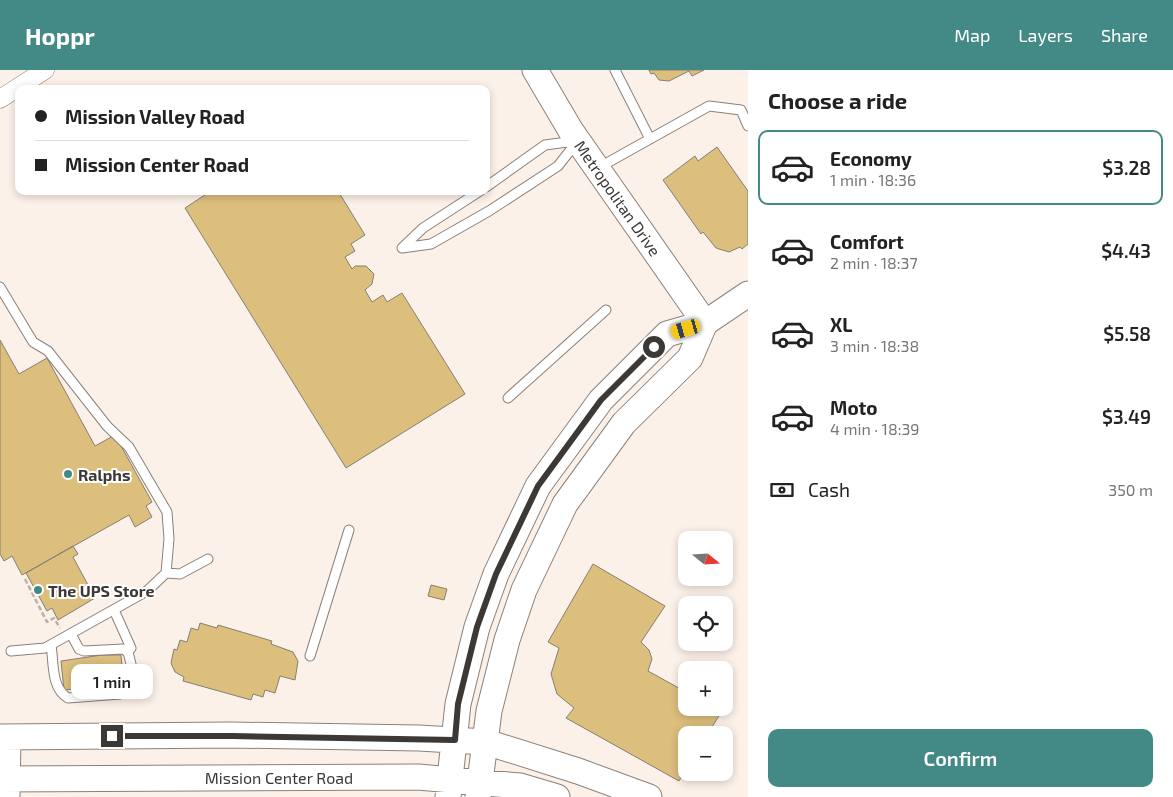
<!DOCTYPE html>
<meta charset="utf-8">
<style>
body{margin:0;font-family:"Exo 2",sans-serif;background:#f2f2f2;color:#222;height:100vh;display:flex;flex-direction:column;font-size:19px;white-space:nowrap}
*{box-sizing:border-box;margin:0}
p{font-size:16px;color:#767676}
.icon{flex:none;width:28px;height:28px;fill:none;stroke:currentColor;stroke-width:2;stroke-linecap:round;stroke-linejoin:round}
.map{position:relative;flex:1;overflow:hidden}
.side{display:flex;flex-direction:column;background:#fff;width:425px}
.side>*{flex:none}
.top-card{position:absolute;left:15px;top:15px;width:475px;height:110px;border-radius:10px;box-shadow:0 2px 8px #0003;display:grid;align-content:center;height:110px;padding:0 20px;background:#fff}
.needle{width:32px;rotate:108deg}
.fabs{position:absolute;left:678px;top:461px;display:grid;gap:10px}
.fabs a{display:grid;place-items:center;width:55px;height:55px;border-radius:10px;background:#fff;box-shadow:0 2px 8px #0003;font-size:25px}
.end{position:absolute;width:22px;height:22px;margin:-11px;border:6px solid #3c3835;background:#fff;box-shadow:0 0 0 2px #fff}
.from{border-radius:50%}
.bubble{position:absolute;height:35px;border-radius:10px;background:#fff;box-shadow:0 2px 8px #0003;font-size:16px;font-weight:600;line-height:35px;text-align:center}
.car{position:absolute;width:15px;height:30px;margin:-15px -8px;border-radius:6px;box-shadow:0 0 4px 1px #0007;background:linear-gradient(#f5c518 24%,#345 0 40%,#f5c518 0 76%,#345 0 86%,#f5c518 0)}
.top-card b{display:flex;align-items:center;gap:18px;height:48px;font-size:19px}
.top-card b+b{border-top:1px solid #e0e0e0}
.top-card i{width:12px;height:12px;background:#222}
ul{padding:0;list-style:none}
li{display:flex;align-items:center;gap:15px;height:75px;margin:0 10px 8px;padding:0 10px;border:2px solid transparent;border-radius:10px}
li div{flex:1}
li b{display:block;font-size:19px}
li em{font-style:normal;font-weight:600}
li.on{border-color:#438a87}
li>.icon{width:45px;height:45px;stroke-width:1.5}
h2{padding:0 20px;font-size:22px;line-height:60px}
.pay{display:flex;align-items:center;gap:12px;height:55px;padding:0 20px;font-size:19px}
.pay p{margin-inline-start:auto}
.action{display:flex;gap:10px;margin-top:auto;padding:10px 20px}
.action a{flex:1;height:58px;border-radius:10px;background:#438a87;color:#fff;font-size:20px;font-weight:600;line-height:58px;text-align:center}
header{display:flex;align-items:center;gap:30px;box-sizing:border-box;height:70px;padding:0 25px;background:#438a87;color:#fff}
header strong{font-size:24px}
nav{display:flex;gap:28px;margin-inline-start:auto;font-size:18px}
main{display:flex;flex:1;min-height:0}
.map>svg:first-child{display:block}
.building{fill:#dcbe7d;stroke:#847f75}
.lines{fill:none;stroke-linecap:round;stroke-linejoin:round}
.lane-casing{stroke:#8b8179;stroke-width:11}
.street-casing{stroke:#8b8179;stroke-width:19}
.secondary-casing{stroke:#8b8179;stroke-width:27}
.path{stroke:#bbb2ac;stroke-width:2.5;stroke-dasharray:5 2.5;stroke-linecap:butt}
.lane{stroke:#fff;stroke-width:9}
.street{stroke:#fff;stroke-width:18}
.secondary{stroke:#fff;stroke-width:25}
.route{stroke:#3c3835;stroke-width:6}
.poi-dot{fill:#438a87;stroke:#fff;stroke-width:2}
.labels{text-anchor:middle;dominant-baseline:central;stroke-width:4;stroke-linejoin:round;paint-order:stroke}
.street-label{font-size:16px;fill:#3c3835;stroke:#fff}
.poi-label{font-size:16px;font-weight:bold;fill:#3c3835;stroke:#fff;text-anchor:start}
</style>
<header>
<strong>Hoppr</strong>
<nav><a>Map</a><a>Layers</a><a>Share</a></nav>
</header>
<main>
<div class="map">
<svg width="748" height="727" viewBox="0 0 748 727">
<rect width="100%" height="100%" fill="#fcf1e9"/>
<path class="building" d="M649,0h55l-12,6 -3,-5 -20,10 -10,-1 -5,-7 -3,1z
M717,77l31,44v53l-6,5 -2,-2 -11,5 -13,-4 -13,-16 -2,2 -38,-54 32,-24 3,5z
M211,121h127l27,44 -14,9 4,7 -10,6 7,12 3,-3h11l8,8 -2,10 -7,6 7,12 11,-7 4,7 15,-9 63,101 -119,74 -161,-260z
M0,270l19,34 28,-16 48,88 20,-11 37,67 -6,4 6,11 -17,10 -6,-12 -107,60 -10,-19 -8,5 -4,-7z
M73,476l5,8 -5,3 22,41 -37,22 -6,-12 -5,3 -21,-38z
M593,494l72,42 -24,36 8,8 3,9 -4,12 38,21v16h30l6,3 -15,24h-21v34l-7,12 -113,-63 8,-10 -17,-14 -6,-20 8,-26 -11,-6z
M431,515l16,4 -3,11 -16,-4z
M200,553l17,5 1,-3 54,16 -1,3 22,8 5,9 -3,19 -15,-4 -5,17 -10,-3 -2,7 -10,-3 -2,6 -68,-19 1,-4 -9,-5 -4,-9 3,-14 3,1 3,-10 7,2 4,-14 7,2z
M102,585h19l3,29 -60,6 -3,-29z"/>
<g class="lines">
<defs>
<path id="lane" d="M615,0l35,69
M598,98l111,-62 32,4 7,16
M486,117l59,-42 30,-4
M402,178l29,-4 58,-33 69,-45 18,-23
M402,178l21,-20 57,-37
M0,217l33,55 15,9 59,75 22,21 38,65 2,27 -3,34 -19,18 -102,57 -34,3
M508,328l98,-88
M166,503l14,1 28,-15
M114,540l17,38 -4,4
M51,575c3,19 0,43 17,53l52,-4 14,-18 -6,-24 -5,-3 -39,2 -5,-2 -8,-15
M310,586l39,-126"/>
<path id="street" d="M0,29l45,-29"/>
<path id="secondary" d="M535,0l36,61 134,192
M0,667l232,-2 187,3 67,4 92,29 71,26
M0,709l418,-2 102,9 37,11
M7,727l1,-60
M448,727l10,-93 19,-77 19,-53 42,-88 63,-86 66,-66 38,-11 43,-29
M478,727l11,-86 18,-71 17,-50 41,-86 59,-81 66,-65 15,-35"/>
</defs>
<use href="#lane" class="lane-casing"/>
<use href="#street" class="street-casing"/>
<use href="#secondary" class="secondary-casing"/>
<path class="path" d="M25,509l22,43 7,-4 6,10"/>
<use href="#lane" class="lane"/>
<use href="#street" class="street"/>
<use href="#secondary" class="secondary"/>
</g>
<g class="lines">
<path class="route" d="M112,666h120l223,4 3,-36 19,-77 19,-53 42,-88 63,-86 53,-53"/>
</g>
<g class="poi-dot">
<circle cx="68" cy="404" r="5"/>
<circle cx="38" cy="520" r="5"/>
</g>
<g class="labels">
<g class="street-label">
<text transform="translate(618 128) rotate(55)">Metropolitan Drive</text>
<text x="279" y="707">Mission Center Road</text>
</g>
<g class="poi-label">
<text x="78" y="404">Ralphs</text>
<text x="48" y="520">The UPS Store</text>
</g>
</g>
</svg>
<div class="fabs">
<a><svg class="needle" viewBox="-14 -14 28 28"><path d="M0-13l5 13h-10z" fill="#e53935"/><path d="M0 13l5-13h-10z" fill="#767676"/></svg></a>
<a><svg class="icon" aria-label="locate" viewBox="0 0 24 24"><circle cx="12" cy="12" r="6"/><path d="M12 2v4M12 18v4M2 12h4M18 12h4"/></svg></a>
<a>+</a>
<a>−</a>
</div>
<i class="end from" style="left:654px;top:277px"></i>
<i class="end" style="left:112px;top:666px"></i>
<div class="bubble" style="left:71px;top:594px;width:82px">1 min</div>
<i class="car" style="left:686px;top:259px;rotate:254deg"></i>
<div class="top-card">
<b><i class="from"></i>Mission Valley Road</b>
<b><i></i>Mission Center Road</b>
</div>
</div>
<section class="side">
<h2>Choose a ride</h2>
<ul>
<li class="on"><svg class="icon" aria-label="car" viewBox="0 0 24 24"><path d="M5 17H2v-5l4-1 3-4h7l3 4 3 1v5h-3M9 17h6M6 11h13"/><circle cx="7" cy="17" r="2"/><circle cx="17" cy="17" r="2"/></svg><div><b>Economy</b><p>1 min · 18:36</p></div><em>$3.28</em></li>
<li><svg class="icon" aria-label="car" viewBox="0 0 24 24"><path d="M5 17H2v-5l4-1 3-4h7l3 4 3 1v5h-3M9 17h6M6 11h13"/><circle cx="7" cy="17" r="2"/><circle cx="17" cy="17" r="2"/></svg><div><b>Comfort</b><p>2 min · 18:37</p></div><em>$4.43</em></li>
<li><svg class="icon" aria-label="car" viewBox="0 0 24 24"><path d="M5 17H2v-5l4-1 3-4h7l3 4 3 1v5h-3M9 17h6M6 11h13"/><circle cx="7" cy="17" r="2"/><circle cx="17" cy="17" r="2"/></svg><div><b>XL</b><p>3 min · 18:38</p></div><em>$5.58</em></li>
<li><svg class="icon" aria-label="car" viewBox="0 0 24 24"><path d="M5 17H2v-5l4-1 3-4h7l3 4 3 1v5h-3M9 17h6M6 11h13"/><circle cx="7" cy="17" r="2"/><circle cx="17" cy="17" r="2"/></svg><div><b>Moto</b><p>4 min · 18:39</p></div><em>$3.49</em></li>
</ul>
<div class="pay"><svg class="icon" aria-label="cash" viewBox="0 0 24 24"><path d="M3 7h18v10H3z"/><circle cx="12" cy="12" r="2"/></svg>Cash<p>350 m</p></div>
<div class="action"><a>Confirm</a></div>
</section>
</main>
